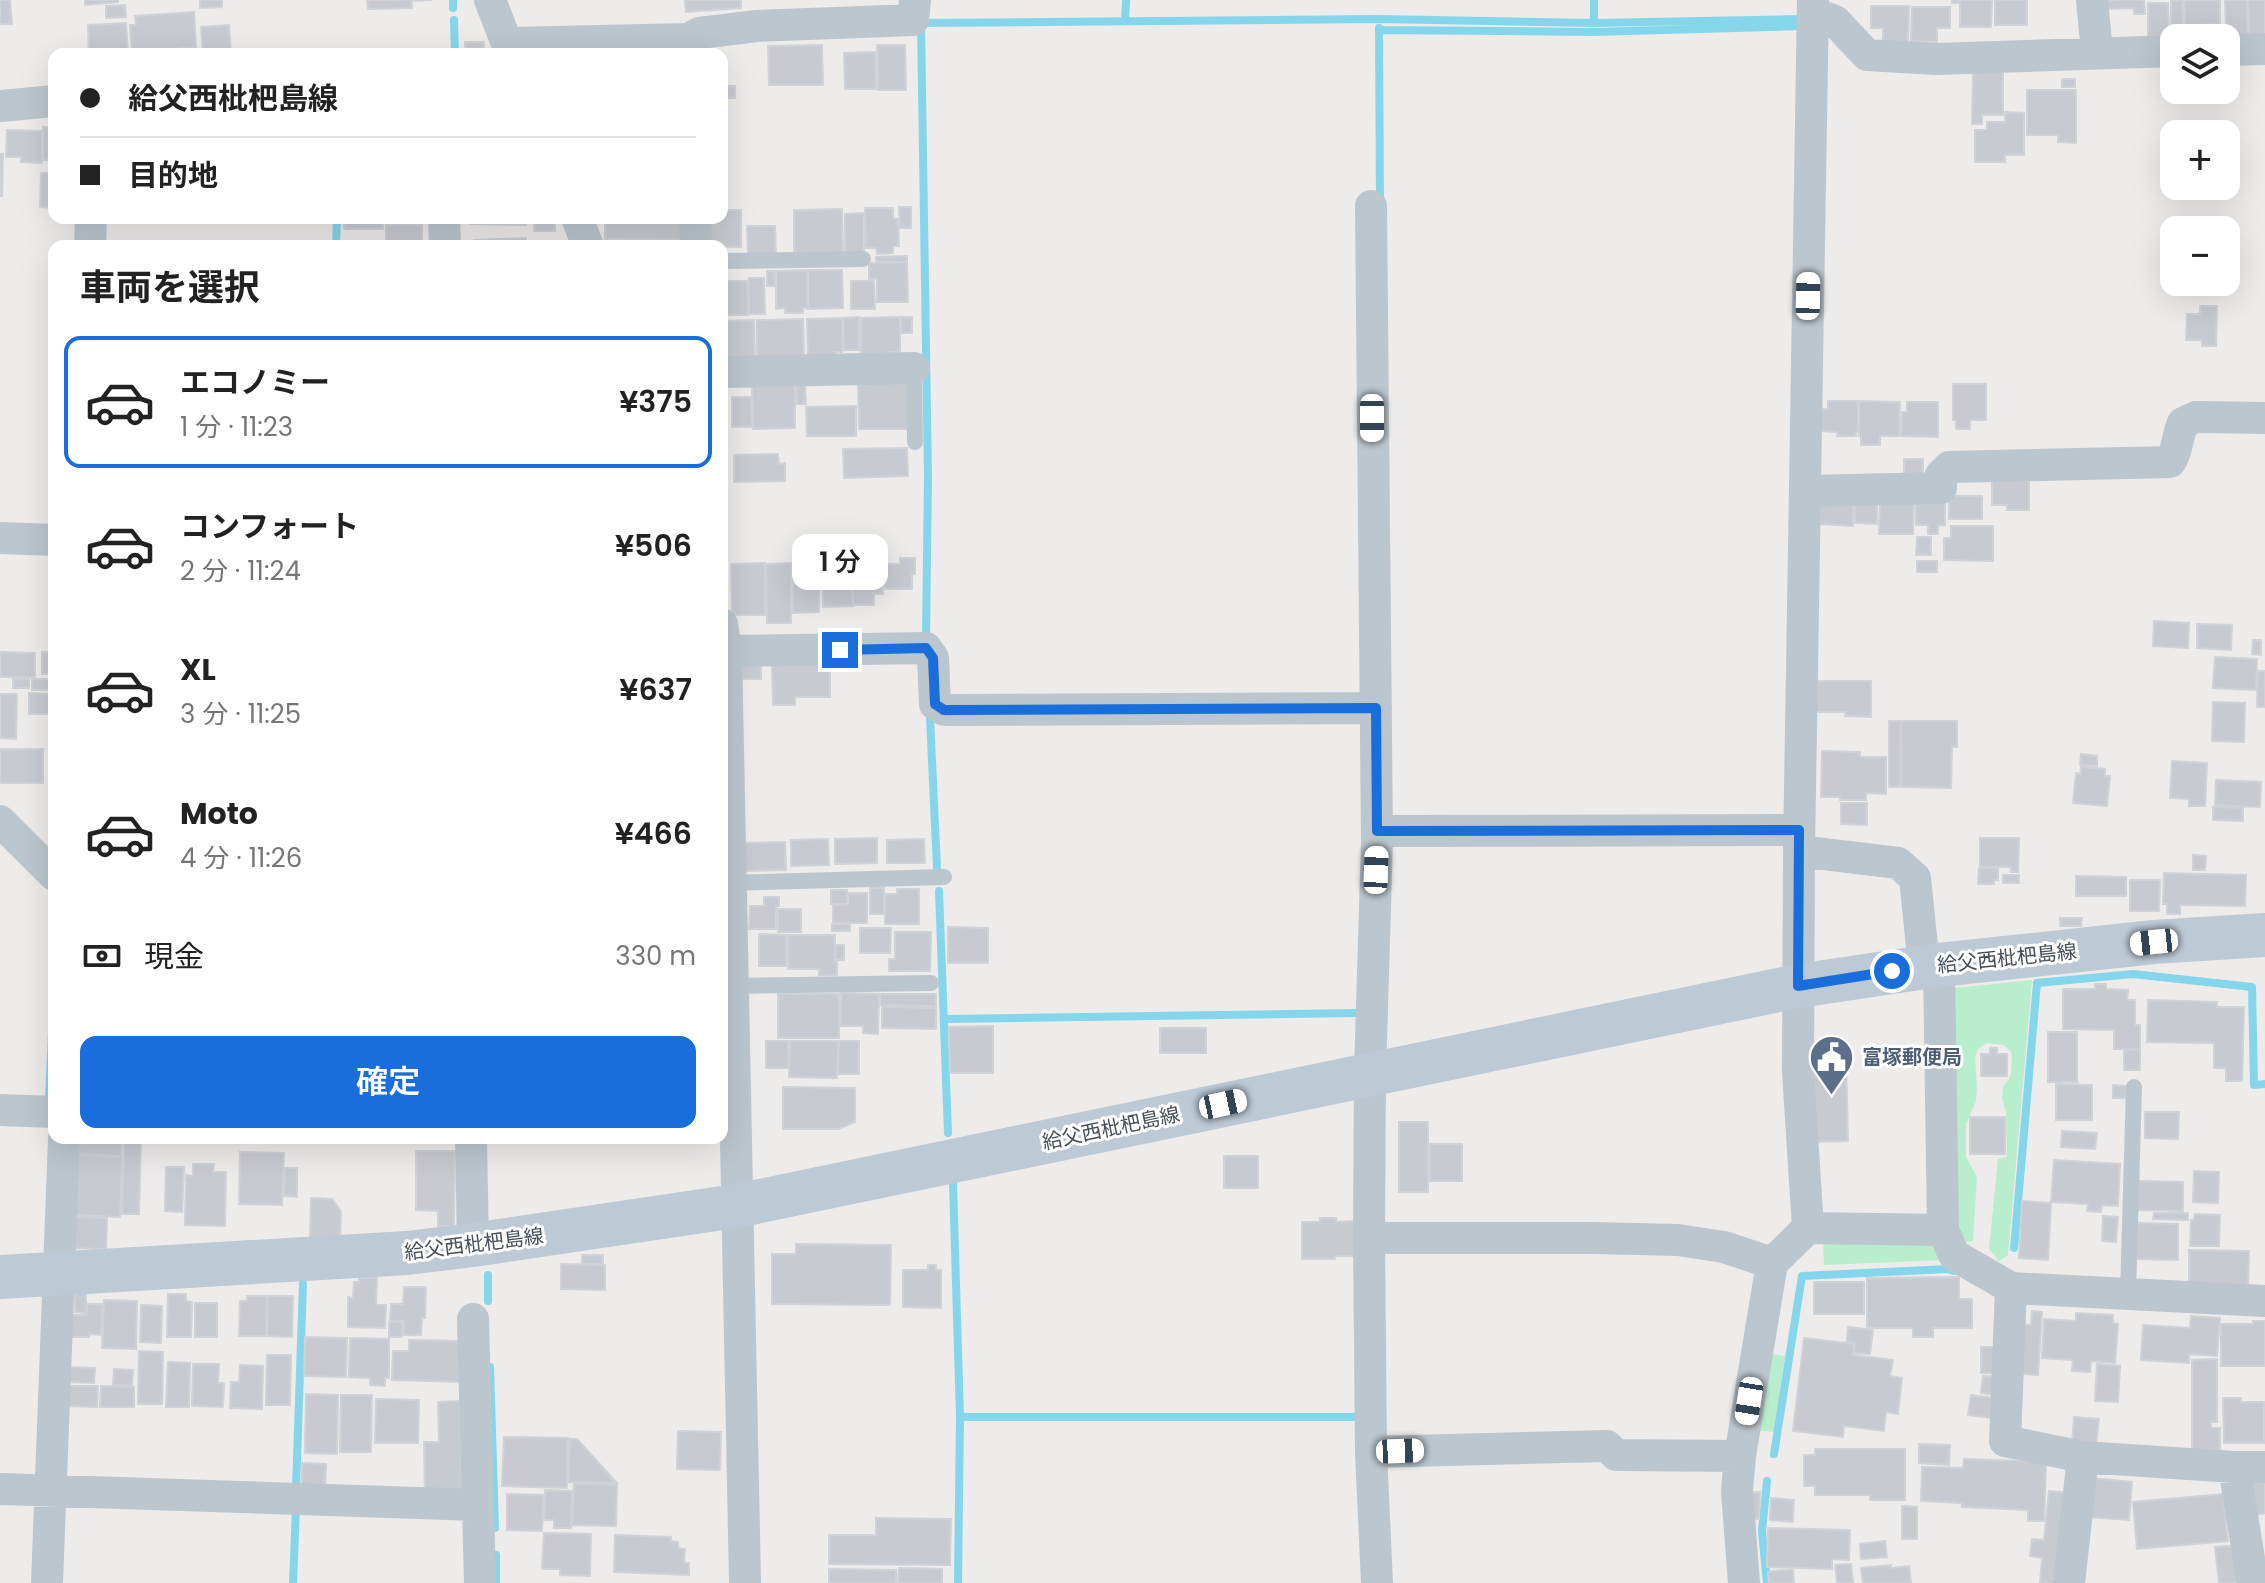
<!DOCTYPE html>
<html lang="ja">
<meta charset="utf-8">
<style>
body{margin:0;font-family:Poppins,"Noto Sans JP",sans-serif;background:#f2f2f2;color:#222;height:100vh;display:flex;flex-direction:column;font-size:30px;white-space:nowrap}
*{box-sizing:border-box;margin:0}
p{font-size:26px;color:#767676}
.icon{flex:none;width:44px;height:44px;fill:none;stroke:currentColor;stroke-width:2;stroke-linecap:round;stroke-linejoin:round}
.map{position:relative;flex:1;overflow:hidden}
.panel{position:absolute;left:48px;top:240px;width:680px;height:904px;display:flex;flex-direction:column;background:#fff;border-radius:16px;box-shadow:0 8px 32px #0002}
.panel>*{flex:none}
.hud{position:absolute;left:48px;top:48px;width:680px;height:176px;border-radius:16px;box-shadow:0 8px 32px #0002;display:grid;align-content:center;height:176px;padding:0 32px;background:#fff}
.tools{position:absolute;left:2160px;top:24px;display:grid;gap:16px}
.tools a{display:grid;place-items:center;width:80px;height:80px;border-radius:16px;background:#fff;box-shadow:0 8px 32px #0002;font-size:40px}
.end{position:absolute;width:36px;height:36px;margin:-18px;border:10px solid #196edb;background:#fff;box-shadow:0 0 0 4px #fff}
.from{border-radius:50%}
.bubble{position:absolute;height:56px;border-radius:16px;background:#fff;box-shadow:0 8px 32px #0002;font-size:26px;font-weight:600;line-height:56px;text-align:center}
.car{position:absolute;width:24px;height:48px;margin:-24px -12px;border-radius:10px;box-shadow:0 0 6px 2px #0007;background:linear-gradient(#fff 24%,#345 0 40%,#fff 0 76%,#345 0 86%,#fff 0)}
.hud b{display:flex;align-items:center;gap:28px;height:76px;font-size:30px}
.hud b+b{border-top:2px solid #e0e0e0}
.hud i{width:20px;height:20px;background:#222}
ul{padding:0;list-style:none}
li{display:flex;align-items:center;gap:24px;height:132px;margin:0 16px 12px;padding:0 16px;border:4px solid transparent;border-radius:16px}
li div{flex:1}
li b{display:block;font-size:30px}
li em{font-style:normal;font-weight:600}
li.active{border-color:#196edb}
li>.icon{width:72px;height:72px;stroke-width:1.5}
h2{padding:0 32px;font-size:36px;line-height:96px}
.pay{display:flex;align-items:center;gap:20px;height:88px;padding:0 32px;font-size:30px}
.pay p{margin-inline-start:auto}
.cta{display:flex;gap:16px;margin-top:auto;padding:16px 32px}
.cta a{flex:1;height:92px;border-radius:16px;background:#196edb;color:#fff;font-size:32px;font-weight:600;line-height:92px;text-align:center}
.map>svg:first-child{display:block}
.green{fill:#b8eecd}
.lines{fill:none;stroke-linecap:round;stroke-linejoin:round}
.stream{stroke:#85d6eb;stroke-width:8}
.building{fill:#c8cad1;stroke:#cfd2d7;stroke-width:2}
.service{stroke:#bcc6ce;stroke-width:16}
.minor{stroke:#bcc6ce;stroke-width:32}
.secondary{stroke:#bdc9d5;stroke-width:44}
.route{stroke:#196edb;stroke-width:10}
.labels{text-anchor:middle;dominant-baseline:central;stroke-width:6;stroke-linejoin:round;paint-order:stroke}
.street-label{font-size:20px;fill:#444f59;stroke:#fff}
.service-label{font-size:20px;font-weight:bold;fill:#4e5e75;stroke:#fff;text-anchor:start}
</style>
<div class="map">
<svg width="2265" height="1583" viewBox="0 0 2265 1583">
<rect width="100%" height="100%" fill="#eeebeb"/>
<path class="green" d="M2032,980l-24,275 -9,6 -10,-12 9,-90 9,-2 -1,-45 -4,-13 1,-13 6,-7 2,-7 1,-19 -8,-8 -17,-2 -9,6 -3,8 2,31 -1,13 -10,23v33l11,20 -4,64 -14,2 -13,-254z
M1823,1236l107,1 15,23 -121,5z
M1767,1353l18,3 -11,76 -18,-2z"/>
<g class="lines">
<path class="stream" d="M453,0v8
M454,20l1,34
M1125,21l1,-21
M1594,23v-23
M1379,28l1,174
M1379,30l214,2 209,-6
M336,246l1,-28
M920,636h6l2,-158 -7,-455 458,-4 215,4 206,-4
M930,717l7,152
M939,891l9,242
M944,1019l414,-6
M49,1100l5,-115
M953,1183l7,234 -2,166
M2014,1248l23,-265 96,-9 119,13 2,98 11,-1
M488,1275v26
M490,1367l5,161
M960,1417h395
M1774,1454l28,-178 146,-7 6,2
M296,1488l7,-204
M496,1555v28
M293,1583l3,-74
M1767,1583l-5,-52 5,-50"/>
</g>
<path class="building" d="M0,0h10l2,24h-12z
M85,0h33v2l-33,3z
M200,0h22v7l-22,1z
M367,0h65l-21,1 1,7 -44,1z
M685,0h56v8l-55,4z
M1952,0h40l-1,27h-31v-24h-8z
M1995,0h32v25h-32z
M2100,0h44l1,14h-11v-6l-34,1z
M2171,0h11l1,37h-12z
M2184,0h36v24l-35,1z
M2225,0h22l1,41h-19v-13h-3z
M2248,0h17v40h-16z
M2148,3h20l1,34 -21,1z
M125,5l1,12 -20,1v-12z
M1871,6h38l-1,36h-25v-14h-12z
M1912,7h38v21h-13v14l-26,-1z
M194,12l2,35 -17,1v6h-47l-2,-29h6l-1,-9z
M126,23l2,31h-39l-1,-29z
M229,25l2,29h-28l-2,-27z
M465,42h19v12h-19z
M822,45l1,40h-54l-1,-39z
M877,45h28l1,45h-28z
M875,52l1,37h-31l-1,-36z
M1973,71h30v44h-21v9h-10z
M2062,79h13v8h-13z
M724,86h11v12h-11z
M2027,90h49v53l-18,-1v-7h-31z
M2005,112l19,1v42h-19v7h-30v-32h12v-8h18z
M43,127h11v33h-11z
M7,130l35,1v32l-21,-1v-5h-15z
M0,154h3l-1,42h-2z
M41,173h13v35l-14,-1z
M899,207h12v21h-11z
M865,208h28v11h5l1,27h-6v7l-16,1 -1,-6h-10z
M842,209l1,44h-49v-43z
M722,210h19v37l-35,-1 -1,-28h17z
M864,213v39h-19v-38z
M344,218h39v11h-39z
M471,218h56l-1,7 -56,-1z
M605,218h77l-1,22 -76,-1z
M534,220h21v11h-21z
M386,225h36v21h-36z
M747,226h28l1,30h-28z
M526,238v8h-52v-6z
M907,256v6h-31v-5z
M907,262l1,40h-31v-23h-8v-16z
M807,270l1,38h-5v5h-18v-5l-9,1v-38z
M808,270h34l1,38 -35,1z
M767,271h7l1,15h-8z
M749,278h15l1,36h-16z
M724,281h23l1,34h-26z
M851,281h23l1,28h-24z
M2200,306h17l-1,40h-14v-6h-16l1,-26h13z
M859,317v33h-15l-1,-32z
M900,317v35h-10v8h-29v-42z
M901,317h11v16h-11z
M842,318v34h-7v6h-27l-1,-39z
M803,319l1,37 -47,1v-37z
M754,320l1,40 -33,1v-40z
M907,381l1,48h-49l-1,-47z
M795,383v45l-42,1 -1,-45z
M1953,384h33v36h-16v9h-14v-9h-3z
M796,385h9l1,19h-9z
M732,397h19l1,30h-20z
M1828,401h30v31h-2v4h-19v-4l-17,-1v-22h8z
M1859,401l41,1 -1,34h-19v9h-19v-9h-2z
M1907,402h31v35l-37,-1 1,-24h5z
M856,406v30h-49l-1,-29z
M907,448l1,28 -64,2 -1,-29z
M778,454l1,10 6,-1v18l-51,1v-27z
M1904,459h19v19h-19z
M1992,479h37v31h-22v-5h-15z
M1949,496h33v23h-33z
M1855,497l22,1v26l-22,-1z
M1880,499h34l-1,35h-34z
M1916,499h29v26h-7v9h-10v-9h-12z
M1820,504h33v22l-34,-2z
M1951,526h42v35l-49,-1v-22h7z
M1917,537h14v18h-15z
M900,558h15v16h-3v15h-28v-25h16z
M853,559h29l1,35h-9v11h-21z
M822,560h30l1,46 -30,1z
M1917,561h20v11h-20z
M819,562v50l-26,1v-50z
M765,563v52h-33l-1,-51z
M791,563v60h-24l-1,-59z
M2154,621l35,2 -1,25 -35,-2z
M2197,624l35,1 -1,25 -34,-2z
M2253,640h8v15l-9,-1z
M0,652l35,1v24h-35z
M42,652h12v22h-12z
M2215,657l42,2 -1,31 -43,-2z
M740,661h21v18h-21z
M830,661v36h-35v8h-22l-1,-40z
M2258,671h7v36h-8z
M13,679h16v9h-16z
M32,679h22v11h-22z
M1816,681h55v36l-26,-1v-4h-29z
M29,693l20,1v20h-20z
M0,694h17l-1,45 -16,-1z
M2213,702l32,1 -1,39 -32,-1z
M1889,721h12l-1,66h-11z
M1901,721h56v26h-5l-1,41 -50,-1z
M0,749h43v34h-43z
M1822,751l38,1v5h26v37l-20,-1v7h-26v-3h-19z
M2081,754l16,2v10l-17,-1z
M2172,761l35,2 -2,43h-16v-7l-19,-1z
M2081,767l24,2v7h5l-3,30 -34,-3 3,-30 4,1z
M2216,780l45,2 -1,25 -45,-2z
M1841,803h26v22l-26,-1z
M2213,807l30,1v13l-30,-1z
M877,838v25l-42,1v-25z
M1980,838h39l-1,34h-7v-5h-31z
M828,839l1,26 -38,1v-26z
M924,839l1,24h-38v-23z
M785,842l1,28 -41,1 -1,-28z
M2193,855l13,1 -1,14h-12z
M1979,868h19v12h-4v4h-16z
M2164,873l82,2 -1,31 -65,-1v9h-13v-10h-4z
M2003,875h16v8h-16z
M2076,876l50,1v19h-50z
M2130,880h30l-1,31h-29z
M870,888h14v26h-14z
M897,889h22v35h-34v-30h12z
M831,890h16v14h-16z
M848,893h19v30h-34v-18h15z
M764,897h15v9h-3v23h-27l1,-23h14z
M778,909h23v23h-23z
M2060,918h22l-1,8h-21z
M832,924h18v7h-18z
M948,927l40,1v35h-40z
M860,928h31l-1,25h-30z
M895,932h36l-1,39h-41v-12h6z
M759,934l27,1v31h-27z
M788,935h47v26h2v14h-18v-6h-31z
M836,945h8v15h-9z
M2095,984h11v5l22,1 -1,10h8v25h5v24h-26v-19l-51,-1v-40h32z
M841,993l38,1 -1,40 -15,-1v-7h-22z
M778,994h61v44h-61z
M880,994h56v12l-56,-1z
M2148,1000l69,2v5h27l-2,74h-16v-13h-12v-25l-67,-1z
M882,1007l54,1v21l-54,-1z
M993,1026v47h-43l-1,-46z
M1160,1028h46v25h-46z
M2048,1032h29v50h-29z
M766,1041h22v27h-22z
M790,1041h48l-1,37 -48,-1z
M839,1041h20v33h-21z
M1990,1048h7v6h10v22h-26v-22h9z
M2124,1050h16v20h-16z
M1846,1059l2,82 -36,1 -3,-82z
M2056,1084l36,1v35h-36z
M2113,1085l13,1v12h-13z
M783,1087l72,1v34l-17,7h-55z
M2145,1112h34l-1,27 -33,-1z
M1970,1117h35v37h-35z
M1399,1122h29v70h-29z
M2062,1131l35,2 -2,16 -34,-2z
M79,1138h43l-1,18 -42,-2z
M124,1138h17l-2,76h-17z
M1430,1144h32v37h-32z
M416,1151h39l-1,75h-16v-15l-22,-1z
M240,1152l44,1 -2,52 -43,-1z
M74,1156l48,1 -2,60 -48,-2z
M1224,1156h34v32h-34z
M2054,1160l66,4 -2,42 -16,-1 -1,7 -14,-1 1,-7 -37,-2z
M193,1164h21l-1,8h13l-1,54 -40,-1 1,-50 7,1z
M166,1167h18l-2,45 -17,-1z
M285,1168h12v29l-13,-1z
M2194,1171l25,1 -1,31 -25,-1z
M2137,1181l46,1v29l-47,-1z
M311,1198l21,1 9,12 -1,29 -30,-1z
M2022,1201l29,2 -3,57 -29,-2z
M2154,1213h34v7l-35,-1z
M2195,1214l25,1 -1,31h-29l1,-26h3z
M2103,1216l15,1 -2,25 -14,-1z
M73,1217l34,1 -1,31 -34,-1z
M1320,1218h16v4l20,-1v35h-21v3h-33v-37h18z
M2135,1223l43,1v36l-43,-1z
M796,1244l95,1 -1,60 -118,-1v-50h24z
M2189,1250l60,1 -1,39 -59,-1z
M582,1255h21v9h-21z
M561,1264l44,1v25l-44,-1z
M928,1265h8v5h5v38l-38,-1v-37h25z
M1959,1277v22h13v29h-39v9h-20v-9h-46v-50z
M359,1278h18l-1,27h10l-1,23 -37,-1v-30l5,1 1,-16h5z
M1814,1282h50v32h-50z
M404,1287h22l-1,31h-3l-1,17h-17v-14h-14l1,-17h12z
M75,1293l11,1v19l-11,-1z
M168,1294h18v7l6,1 -1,35h-24z
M247,1296h20l-1,40h-27l1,-35h7z
M268,1296h25l-1,41 -25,-1z
M104,1300l33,1 -1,48 -34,-1z
M195,1303h22v34h-22z
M87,1304h15l-1,31 -12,-1v3h-21l1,-22h18z
M141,1305l21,1 -1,37 -21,-1z
M2032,1311l10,1 -4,63 -25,-2 3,-49 15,1z
M2076,1313l37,2v8l5,1 -3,39 -24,-2 -1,11 -18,-1 1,-11 -31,-2 2,-39 32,2z
M2191,1316l29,2 -3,38 -28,-2v9l-48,-3 2,-35 47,3z
M2253,1321h12v45h-44v-42h32z
M389,1322h14l-1,15h-13z
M1848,1327l25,3 -3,24 -16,-1 1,-10 -8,-2z
M305,1337l42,1 -1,39 -42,-1z
M350,1338l39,1v39h-4v8l-15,-1v-7l-21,-1z
M1804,1338l50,6 -1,11 40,5 -3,16 12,2 -4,36 -12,-2 -2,19 -40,-5 -1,11 -50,-6z
M409,1340l54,1 -1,41 -70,-2 1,-29h16z
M1981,1347h17v26h-17z
M139,1351l24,1 -1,52h-24z
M267,1355h24l-1,50h-24z
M2217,1359v63h-6v6h9v22h-28v-90z
M168,1362l22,1 -1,44h-23z
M193,1364h26l-1,19h6l-1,24 -31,-1z
M2097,1364l23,2 -2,36 -23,-1z
M240,1365l23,1 -1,43 -32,-1 1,-26h8z
M65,1367l30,1 -1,15 -30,-1z
M114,1369l19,1 -1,15h-19z
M1983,1376l13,1 -2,18 -13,-2z
M65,1386h33l-1,21 -33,-1z
M101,1386l33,1v20h-34z
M306,1394l32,1 -1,59 -32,-1z
M341,1395h31l-1,57h-31z
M1971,1395l22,3 -2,20 -23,-3z
M2223,1398h18v4h23v41h-40z
M376,1399l43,1 -1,43h-43z
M460,1401l2,95 -37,1 -1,-55h15l-1,-40z
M2074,1417l25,2 -3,27 -24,-2z
M678,1431l43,1 -1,38 -43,-1z
M504,1437l64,1 -1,50 -65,-2z
M570,1439h7l40,44 -49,-1z
M1919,1444l31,1 -1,20 -30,-2z
M1815,1449h90v51h-35v-5h-55v-9h-11v-31h11z
M1964,1459l82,3 -2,59h-16v-11l-66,-3v-4l-41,-2 1,-34 41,1z
M302,1463l24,1 -1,22 -23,-1z
M2092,1478l40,4 -3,38 -41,-3z
M2265,1478v35l-17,4 -7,-35z
M574,1483l43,2 -1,41 -44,-1z
M545,1490l27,1 -1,37h-17v-8h-10z
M2049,1491l23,2 -10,90h-22l2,-25 -12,-2 2,-17 12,1z
M1749,1492h11l-1,27h-12z
M507,1494l36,1 -1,36 -35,-1z
M2223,1494l5,47 -91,8 -4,-47z
M1771,1498l23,2 -1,22 -23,-2z
M1902,1506l15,1v32h-15z
M876,1518l75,1 -1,46 -121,-1v-29h47z
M1768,1528l82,2 -1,30 -17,-1v10l-65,-2z
M544,1533l47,1 -1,42 -30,-1v-6h-18z
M615,1535l56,2v4l7,1v6l7,1 -1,14h5v12l-75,-3z
M1885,1541l2,16 -26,2 -1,-15z
M2237,1545l4,38h-22l-4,-36z
M1851,1564l2,19h-16l-2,-18z
M1891,1565v3l18,-2 2,17h-48l-2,-15z
M899,1568l43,1v14h-44z
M829,1569l67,1v13h-67z
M1793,1569l1,14h-25l-1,-11z"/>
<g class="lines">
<path class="service" d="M722,261l141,-2
M914,368l1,74
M730,883l214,-6
M732,986l199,-3
M2128,1294l6,-207"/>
<path class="minor" d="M490,0l21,54
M2092,0l5,52
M1813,13l22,8 32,34 69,4 238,-8
M688,39l11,-6 58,-7 156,-6 2,-20
M507,43l181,-4v15
M2226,50l39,-1
M0,106l54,-5
M1371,206l6,635 -7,232 -1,165 2,214 6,131
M444,218l1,28
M577,218l11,28
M695,218l1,28
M90,246l1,-28
M722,372l192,-4
M1805,491l136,-3v-13l8,-8 221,-5c8,-11 7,-27 13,-39l13,-6 69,1
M0,538l54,2
M722,624l4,27 19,932
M726,651l200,-3 7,10 2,46 9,6 432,-2
M0,821l54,54
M1377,831l422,-1
M1799,851l99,12 17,15 9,88
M1939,965l4,265
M0,1110l54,2
M471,1138l2,107
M1808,1228l-10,-156 1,-221 14,-851
M1369,1238h226l83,2 46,7 48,16
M2011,1288l-6,153 78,16 151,10h31
M473,1319l7,264
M1371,1452l236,-6 9,9 124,1
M2234,1467l19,116
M0,1489l478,16
M47,1583l17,-445
M1744,1583l-7,-92 3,-35 32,-193 36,-35 135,2 11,25 57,33 254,13
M2069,1583l14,-126"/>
<path class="secondary" d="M0,1277l407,-24 66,-8 263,-39 1062,-220 141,-21 215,-23 111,-7"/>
</g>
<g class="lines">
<path class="route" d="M840,650l86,-2 7,10 2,46 9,6 432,-2 1,123 422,-1 -1,156 94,-15"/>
</g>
<defs>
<symbol id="civic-pin" viewBox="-11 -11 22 30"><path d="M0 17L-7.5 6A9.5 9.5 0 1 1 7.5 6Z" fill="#5c6f8a" stroke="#fff"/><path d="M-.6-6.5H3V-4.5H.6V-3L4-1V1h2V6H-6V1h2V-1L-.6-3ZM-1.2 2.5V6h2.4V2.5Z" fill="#fff"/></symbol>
</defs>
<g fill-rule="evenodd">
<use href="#civic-pin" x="1806" y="1032" width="51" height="69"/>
</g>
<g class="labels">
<g class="street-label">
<text transform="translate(2007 958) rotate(-6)">給父西枇杷島線</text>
<text transform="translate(1111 1128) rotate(-12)">給父西枇杷島線</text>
<text transform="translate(474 1244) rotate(-7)">給父西枇杷島線</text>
</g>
<g class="service-label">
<text x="1862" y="1057">富塚郵便局</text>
</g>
</g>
</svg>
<div class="tools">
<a><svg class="icon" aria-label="layers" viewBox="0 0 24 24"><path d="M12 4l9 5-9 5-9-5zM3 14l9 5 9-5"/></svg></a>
<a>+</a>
<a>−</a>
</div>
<i class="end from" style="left:1892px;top:971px"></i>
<i class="end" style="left:840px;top:650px"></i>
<div class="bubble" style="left:792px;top:534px;width:96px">1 分</div>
<i class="car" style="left:1808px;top:296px;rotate:1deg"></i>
<i class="car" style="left:1372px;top:418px;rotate:180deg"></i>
<i class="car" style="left:1376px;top:870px;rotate:2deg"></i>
<i class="car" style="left:2154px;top:942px;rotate:264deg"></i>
<i class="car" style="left:1223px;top:1104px;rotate:78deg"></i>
<i class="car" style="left:1749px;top:1401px;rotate:189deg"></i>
<i class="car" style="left:1400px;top:1451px;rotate:88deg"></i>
<div class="hud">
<b><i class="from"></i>給父西枇杷島線</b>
<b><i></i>目的地</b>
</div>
<section class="panel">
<h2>車両を選択</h2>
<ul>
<li class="active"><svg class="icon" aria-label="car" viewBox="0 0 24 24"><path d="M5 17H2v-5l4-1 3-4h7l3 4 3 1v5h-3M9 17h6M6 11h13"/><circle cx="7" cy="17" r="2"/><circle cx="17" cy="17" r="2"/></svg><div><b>エコノミー</b><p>1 分 · 11:23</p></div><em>¥375</em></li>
<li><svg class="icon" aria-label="car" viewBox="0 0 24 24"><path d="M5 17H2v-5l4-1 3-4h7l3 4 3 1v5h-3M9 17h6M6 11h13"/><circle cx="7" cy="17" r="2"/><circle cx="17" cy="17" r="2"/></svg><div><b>コンフォート</b><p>2 分 · 11:24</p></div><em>¥506</em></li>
<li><svg class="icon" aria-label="car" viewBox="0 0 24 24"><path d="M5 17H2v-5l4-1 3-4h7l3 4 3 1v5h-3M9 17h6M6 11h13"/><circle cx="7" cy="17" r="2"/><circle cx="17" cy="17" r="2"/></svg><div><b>XL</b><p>3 分 · 11:25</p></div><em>¥637</em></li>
<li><svg class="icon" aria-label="car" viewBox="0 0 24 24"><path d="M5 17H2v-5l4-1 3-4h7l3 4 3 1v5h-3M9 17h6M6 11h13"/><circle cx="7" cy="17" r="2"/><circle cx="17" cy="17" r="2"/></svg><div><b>Moto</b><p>4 分 · 11:26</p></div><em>¥466</em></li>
</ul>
<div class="pay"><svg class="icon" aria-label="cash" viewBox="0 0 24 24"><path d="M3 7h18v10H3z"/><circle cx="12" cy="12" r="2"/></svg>現金<p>330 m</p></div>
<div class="cta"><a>確定</a></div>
</section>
</div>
